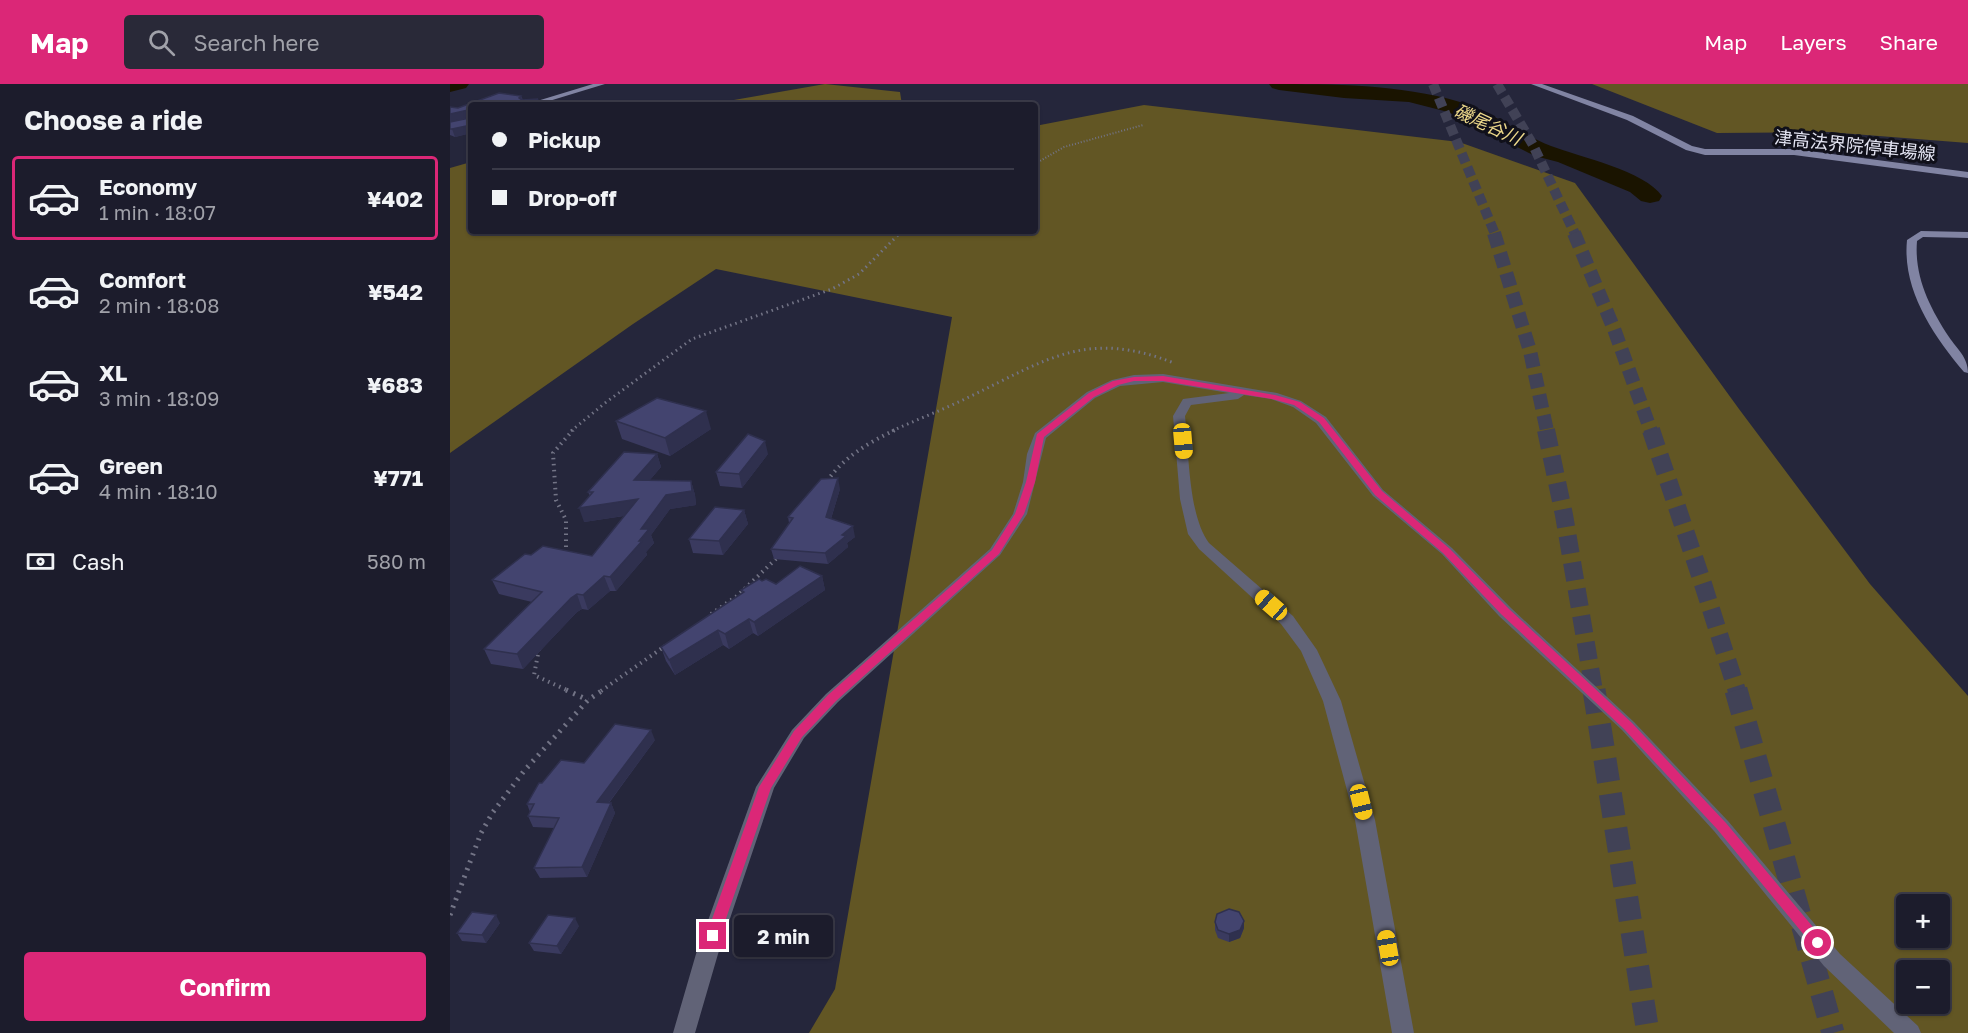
<!DOCTYPE html>
<meta charset="utf-8">
<style>
body{margin:0;font-family:"Golos Text","Noto Sans JP",sans-serif;background:#292938;color:#f1f3f6;height:100vh;display:flex;flex-direction:column;font-size:22px;white-space:nowrap}
*{box-sizing:border-box;margin:0}
p{font-size:20px;color:#a0a1a9}
.icon{flex:none;width:33px;height:33px;fill:none;stroke:currentColor;stroke-width:2;stroke-linecap:round;stroke-linejoin:round}
.map{position:relative;flex:1;overflow:hidden}
.sheet{display:flex;flex-direction:column;background:#1c1c2c;width:450px}
.sheet>*{flex:none}
.banner{position:absolute;left:18px;top:18px;width:570px;height:132px;border-radius:6px;box-shadow:0 2px 4px #0004,0 0 0 2px #3a3a48;display:grid;align-content:center;height:132px;padding:0 24px;background:#1c1c2c}
.fabs{position:absolute;left:1446px;top:810px;display:grid;gap:12px}
.fabs a{display:grid;place-items:center;width:54px;height:54px;border-radius:6px;background:#1c1c2c;box-shadow:0 2px 4px #0004,0 0 0 2px #3a3a48;font-size:30px}
.end{position:absolute;width:27px;height:27px;margin:-14px;border:8px solid #db2777;background:#fff;box-shadow:0 0 0 3px #fff}
.from{border-radius:50%}
.bubble{position:absolute;height:42px;border-radius:6px;background:#1c1c2c;box-shadow:0 2px 4px #0004,0 0 0 2px #3a3a48;font-size:20px;font-weight:700;line-height:42px;text-align:center}
.car{position:absolute;width:18px;height:36px;margin:-18px -9px;border-radius:8px;box-shadow:0 0 4px 2px #0007;background:linear-gradient(#f5c518 24%,#345 0 40%,#f5c518 0 76%,#345 0 86%,#f5c518 0)}
.banner b{display:flex;align-items:center;gap:21px;height:57px;font-size:22px}
.banner b+b{border-top:2px solid #3a3a48}
.banner i{width:15px;height:15px;background:#f1f3f6}
ul{padding:0;list-style:none}
li{display:flex;align-items:center;gap:18px;height:84px;margin:0 12px 9px;padding:0 12px;border:3px solid transparent;border-radius:6px}
li div{flex:1}
li b{display:block;font-size:22px}
li em{font-style:normal;font-weight:700}
li.selected{border-color:#db2777}
li>.icon{width:54px;height:54px;stroke-width:1.5}
h2{padding:0 24px;font-size:27px;line-height:72px}
.pay{display:flex;align-items:center;gap:15px;height:66px;padding:0 24px;font-size:22px}
.pay p{margin-inline-start:auto}
.primary-button{display:flex;gap:12px;margin-top:auto;padding:12px 24px}
.primary-button a{flex:1;height:69px;border-radius:6px;background:#db2777;color:#fff;font-size:24px;font-weight:700;line-height:69px;text-align:center}
header{display:flex;align-items:center;gap:36px;box-sizing:border-box;height:84px;padding:0 30px;background:#db2777;color:#fff}
header strong{font-size:28px}
nav{display:flex;gap:33px;margin-inline-start:auto;font-size:21px}
.search{width:420px;height:54px;background:#292938;display:flex;align-items:center;gap:15px;box-sizing:border-box;padding:0 21px;border-radius:6px;color:#a0a1a9;font-size:22px}
main{display:flex;flex:1;min-height:0}
.map>svg:first-child{display:block}
.forest{fill:#625624;fill-rule:evenodd}
.lines{fill:none;stroke-linecap:round;stroke-linejoin:round}
.river{fill:#1a1400;fill-rule:evenodd}
.motorway-tunnel-far3{stroke:#414256;stroke-width:10;stroke-dasharray:10 5;stroke-linecap:butt}
.motorway-tunnel-far2{stroke:#414256;stroke-width:14;stroke-dasharray:14 7;stroke-linecap:butt}
.motorway-tunnel-far1{stroke:#414256;stroke-width:18;stroke-dasharray:18 9;stroke-linecap:butt}
.motorway-tunnel{stroke:#414256;stroke-width:23;stroke-dasharray:23 12;stroke-linecap:butt}
.path-far3{stroke:#737486;stroke-width:2;stroke-dasharray:1 2;stroke-linecap:butt}
.path-far2{stroke:#737486;stroke-width:3;stroke-dasharray:1.5 4;stroke-linecap:butt}
.path-far1{stroke:#737486;stroke-width:4;stroke-dasharray:1.5 4.5;stroke-linecap:butt}
.path{stroke:#737486;stroke-width:5;stroke-dasharray:2 6;stroke-linecap:butt}
.minor{fill:#616377;fill-rule:evenodd}
.secondary{fill:#8184a3;fill-rule:evenodd}
.wall{fill:#3a3a5f}
.shaded-wall{fill:#2f304e}
.building{fill:#43446f;stroke:#2f304e;stroke-width:1.5}
.route{fill:#db2777}
.labels{text-anchor:middle;dominant-baseline:central;stroke-width:6;stroke-linejoin:round;paint-order:stroke}
.far-water-label{font-size:18px;font-style:italic;fill:#ecd88a;stroke:#10101a}
.far-street-label{font-size:18px;fill:#e2e3f1;stroke:#10101a}
</style>
<header>
<strong>Map</strong>
<div class="search"><svg class="icon" aria-label="search" viewBox="0 0 24 24"><circle cx="10" cy="10" r="6"/><path d="M15 15l6 6"/></svg>Search here</div>
<nav><a>Map</a><a>Layers</a><a>Share</a></nav>
</header>
<main>
<section class="sheet">
<h2>Choose a ride</h2>
<ul>
<li class="selected"><svg class="icon" aria-label="car" viewBox="0 0 24 24"><path d="M5 17H2v-5l4-1 3-4h7l3 4 3 1v5h-3M9 17h6M6 11h13"/><circle cx="7" cy="17" r="2"/><circle cx="17" cy="17" r="2"/></svg><div><b>Economy</b><p>1 min · 18:07</p></div><em>¥402</em></li>
<li><svg class="icon" aria-label="car" viewBox="0 0 24 24"><path d="M5 17H2v-5l4-1 3-4h7l3 4 3 1v5h-3M9 17h6M6 11h13"/><circle cx="7" cy="17" r="2"/><circle cx="17" cy="17" r="2"/></svg><div><b>Comfort</b><p>2 min · 18:08</p></div><em>¥542</em></li>
<li><svg class="icon" aria-label="car" viewBox="0 0 24 24"><path d="M5 17H2v-5l4-1 3-4h7l3 4 3 1v5h-3M9 17h6M6 11h13"/><circle cx="7" cy="17" r="2"/><circle cx="17" cy="17" r="2"/></svg><div><b>XL</b><p>3 min · 18:09</p></div><em>¥683</em></li>
<li><svg class="icon" aria-label="car" viewBox="0 0 24 24"><path d="M5 17H2v-5l4-1 3-4h7l3 4 3 1v5h-3M9 17h6M6 11h13"/><circle cx="7" cy="17" r="2"/><circle cx="17" cy="17" r="2"/></svg><div><b>Green</b><p>4 min · 18:10</p></div><em>¥771</em></li>
</ul>
<div class="pay"><svg class="icon" aria-label="cash" viewBox="0 0 24 24"><path d="M3 7h18v10H3z"/><circle cx="12" cy="12" r="2"/></svg>Cash<p>580 m</p></div>
<div class="primary-button"><a>Confirm</a></div>
</section>
<div class="map">
<svg width="1518" height="949" viewBox="0 0 1518 949">
<rect width="100%" height="100%" fill="#25263b"/>
<path class="forest" d="M375,0l75,8 2,13h-197z
M1142,0h376v59l-140,-11 -111,1z
M694,21l315,37 116,41 164,226 131,175 98,112v337h-1159l26,-44 117,-672 -236,-48 -83,55 -183,129v-285l21,-6v69h564v-105zM1456,820h34v34h-34zM1456,886h34v34h-34z"/>
<g class="lines">
<path class="river" d="M0,0h19l-3,4 -16,4z
M819,0c63,0 130,0 191,18 32,10 60,32 91,44 29,11 94,25 111,50l-3,5 -9,2 -9,-2 -11,-9 -72,-30 -23,-6 -87,-44 -39,-10 -65,-4 -65,-8 -7,-2z"/>
<path class="motorway-tunnel-far3" d="M983,0l62,150
M1047,0l36,61 42,89"/>
<path class="motorway-tunnel-far2" d="M1044,149l36,118 17,80
M1124,149l40,96 37,102"/>
<path class="motorway-tunnel-far1" d="M1096,346l18,85 30,176
M1201,346l52,154 34,107"/>
<path class="motorway-tunnel" d="M1144,606l54,343
M1286,606l97,343"/>
<path class="path-far3" d="M585,80l29,-17 79,-22
M449,150l3,-3"/>
<path class="path-far2" d="M121,347l34,-28 87,-64 140,-50 27,-15 41,-41
M442,347c26,-12 53,-22 79,-35 77,-37 116,-67 203,-33"/>
<path class="path-far1" d="M377,397c17,-24 41,-38 68,-51
M116,469v-33l-10,-20 -3,-47 20,-23
M261,530l26,-18 41,-39
M89,565l-5,26 35,16
M151,607l64,-45"/>
<path class="path" d="M116,606l22,10
M0,831l31,-82 12,-21 31,-41 64,-71 15,-10"/>
<path class="minor" d="M713,290l114,19 24,8 25,16 57,73 69,58 59,60 123,114 94,99 112,133 78,72 3,7h-27l-70,-67 -110,-135 -92,-101 -123,-114 -57,-62 -69,-58 -57,-73 -23,-16 -22,-8 -27,-4 -6,4 -47,6 -6,11c4,35 3,99 24,127l84,73 24,34 24,51 34,119 39,213h-22l-37,-213 -32,-119 -22,-50 -20,-27 -82,-75 -11,-15 -8,-35 -7,-83 10,-17 46,-6 -66,-11 -43,4 -25,12 -49,40 -19,76 -27,41 -162,147 -34,36 -30,50 -56,166 -23,79h-22l23,-79 60,-167 36,-57 34,-36 164,-145 23,-35 10,-32 4,-28 8,-21 52,-41 25,-12 22,-5z"/>
<path class="secondary" d="M143,0h12l-69,21h-12z
M1081,0h11l91,32 59,30 13,3h89l174,23v6l-174,-23h-89l-19,-5 -59,-30z
M1471,147l47,1v6l-45,-1 -6,4c-3,36 13,67 32,96 8,12 19,20 19,36l-4,-1c-31,-37 -62,-82 -57,-132z"/>
</g>
<path class="wall" d="M49,9l22,3 2,4 15,-1 2,6h-69v28l-16,4 -5,-2v-13l19,-5 -19,5v-15l8,1z
M166,337l95,8 -41,27 -48,-17z
M207,370l4,13 -12,14h42l4,14 1,10 -26,4 -19,26 3,8 -8,9 1,3 -31,36h-6l-22,19 -6,-1 -5,3 -54,57 -32,-5 -7,-15 48,-47 -33,-8 -7,-14 39,-25 61,1 32,-40 -40,6 6,-26 -2,-4z
M318,370l-26,34 -22,-2 -4,-14z
M390,405l-9,30 24,18 -8,6 1,4 -20,17 -54,-5 -3,-10 18,-26 -1,-6z
M294,426l4,14 -25,31 -30,-2 -4,-14z
M372,492l3,14 -67,46 -5,-3 -24,16 -6,-4 -48,30 -9,-14 -5,-14 81,-54 -1,-3 21,-9 14,3z
M205,656l-46,63h2l4,10 -28,64 -47,1 -6,-10 20,-40 -21,-1 -5,-11 2,-4 -3,-8 57,-41z
M794,837v7l-4,10 -11,4 -11,-4 -3,-8v-8z
M50,839l-14,20 -24,-2 -5,-8z
M129,842l-18,28 -27,-3 -5,-8z"/>
<path class="shaded-wall" d="M71,12l2,7 15,-4 2,6h-20l-1,-7z
M18,26l2,7 -20,5v-8z
M21,41v8l-16,4 -3,-8z
M256,327l5,18 -41,27 -5,-18z
M315,357l3,13 -26,34 -3,-14z
M207,370l4,13 -23,27 -4,-14z
M388,394l2,11 -12,39 -2,-11z
M241,397l4,14 1,10 -26,4 -19,26 3,8 -8,9 1,3 -31,36 -6,-14 29,-36 2,-12 25,-34z
M188,415l4,14 -58,9 -5,-14z
M294,426l4,14 -25,31 -4,-14z
M403,442l2,11 -8,6 1,4 -20,17 -3,-11 17,-18z
M154,492l6,15 -22,19 -5,-15z
M372,492l3,14 -67,46 -4,-14z
M127,510l5,15 -5,3 -54,57 -6,-15 54,-56z
M299,535l4,14 -24,16 -4,-15z
M268,546l5,15 -48,30 -6,-15z
M201,646l4,10 -54,73 -4,-11z
M161,719l4,10 -28,64 -5,-10z
M46,831l4,8 -14,20 -4,-8z
M125,834l4,8 -18,28 -4,-8z
M794,837v7l-4,10 -11,4v-8z"/>
<path class="building" d="M49,9l22,3 -2,2 3,2 16,-1 -18,6h-49v20l-19,4h-2v-7l19,-4 2,-6 -3,-2 -18,4v-7l8,1z
M207,314l49,13 -41,27 -49,-17z
M298,350l17,7 -26,33 -23,-2z
M174,368l33,2 -23,26 57,1 1,10 -26,4 -25,34h8l-10,12h3l-32,36 -6,-1 -21,19 -6,-1 -6,4 -54,56 -33,-5 58,-57 -50,-12 33,-26 6,1 12,-9 49,10 46,-57 -59,9 14,-16h-5z
M388,394l-12,39 27,9 -11,9 4,1 -21,17 -54,-4 22,-31 -5,-1 33,-38z
M265,423l29,3 -25,31 -30,-2z
M350,482l22,10 -68,46 -5,-3 -24,15 -7,-4 -49,30 -8,-13 83,-55 -3,-2 18,-11 3,2 4,-2 10,5z
M165,640l36,6 -54,72 14,1 -29,64 -48,1 25,-50 -31,-2 6,-12h-7l12,-21h3l19,-23 23,3z
M779,825l10,3 5,9 -4,9 -11,4 -11,-4 -3,-8 2,-8z
M22,828l24,3 -14,20 -25,-2z
M98,831l27,3 -18,28 -28,-3z"/>
<path class="route" d="M713,292l112,19 25,7 24,16 58,73 68,58 59,60 123,114 94,100 97,116 2,4 -2,4h-9l-97,-118 -93,-100 -123,-115 -58,-61 -68,-58 -56,-73 -25,-17 -22,-6 -109,-18h-29l-16,4 -24,12 -50,40 -9,45 -11,32 -25,40 -163,147 -34,36 -31,51 -51,148 -2,4h-10l-2,-4 53,-149 35,-56 34,-36 164,-145 23,-36 11,-32 11,-48 52,-41 24,-12 21,-4z"/>
<g class="labels">
<g class="far-water-label">
<text transform="translate(1038 40) rotate(25)">磯尾谷川</text>
</g>
<g class="far-street-label">
<text transform="translate(1405 61) rotate(6)">津高法界院停車場線</text>
</g>
</g>
</svg>
<div class="fabs">
<a>+</a>
<a>−</a>
</div>
<i class="end from" style="left:1368px;top:859px"></i>
<i class="end" style="left:263px;top:852px"></i>
<div class="bubble" style="left:284px;top:831px;width:99px">2 min</div>
<i class="car" style="left:733px;top:357px;rotate:175deg"></i>
<i class="car" style="left:821px;top:521px;rotate:311deg"></i>
<i class="car" style="left:911px;top:718px;rotate:166deg"></i>
<i class="car" style="left:938px;top:864px;rotate:350deg"></i>
<div class="banner">
<b><i class="from"></i>Pickup</b>
<b><i></i>Drop-off</b>
</div>
</div>
</main>
